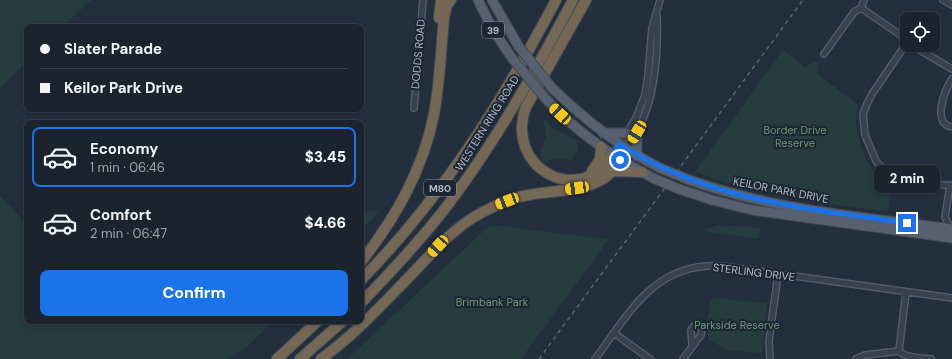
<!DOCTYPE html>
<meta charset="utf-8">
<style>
body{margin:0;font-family:"DM Sans",sans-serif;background:#282f3a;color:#f1f3f6;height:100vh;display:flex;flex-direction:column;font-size:15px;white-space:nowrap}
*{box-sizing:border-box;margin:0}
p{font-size:13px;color:#a0a4aa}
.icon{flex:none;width:22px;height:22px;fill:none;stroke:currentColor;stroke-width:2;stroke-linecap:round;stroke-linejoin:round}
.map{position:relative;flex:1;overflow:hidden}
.drawer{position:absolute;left:24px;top:120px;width:340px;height:204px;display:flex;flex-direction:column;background:#1b232e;border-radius:8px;box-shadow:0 2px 6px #0003,0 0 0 1px #39404a}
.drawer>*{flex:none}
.guide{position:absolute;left:24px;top:24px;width:340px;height:88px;border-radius:8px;box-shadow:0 2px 6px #0003,0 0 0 1px #39404a;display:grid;align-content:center;height:88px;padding:0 16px;background:#1b232e}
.controls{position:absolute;left:900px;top:12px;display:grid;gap:8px}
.controls a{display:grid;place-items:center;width:40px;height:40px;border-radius:8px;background:#1b232e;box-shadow:0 2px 6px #0003,0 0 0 1px #39404a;font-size:20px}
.end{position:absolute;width:18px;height:18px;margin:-9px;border:5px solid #1a73e8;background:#fff;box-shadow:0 0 0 2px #fff}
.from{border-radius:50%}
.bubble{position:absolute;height:28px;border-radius:8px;background:#1b232e;box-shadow:0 2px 6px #0003,0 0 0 1px #39404a;font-size:13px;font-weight:800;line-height:28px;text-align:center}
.car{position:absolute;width:12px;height:24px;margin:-12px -6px;border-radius:5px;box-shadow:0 0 3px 1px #0007;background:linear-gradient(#f5c518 24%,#345 0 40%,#f5c518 0 76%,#345 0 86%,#f5c518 0)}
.guide b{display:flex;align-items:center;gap:14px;height:38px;font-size:15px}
.guide b+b{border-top:1px solid #39404a}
.guide i{width:10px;height:10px;background:#f1f3f6}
ul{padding:7px 0 0;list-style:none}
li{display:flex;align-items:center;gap:12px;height:60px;margin:0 8px 6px;padding:0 8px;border:2px solid transparent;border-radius:8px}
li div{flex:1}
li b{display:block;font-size:15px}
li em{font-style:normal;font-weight:800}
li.selected{border-color:#1a73e8}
li>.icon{width:36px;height:36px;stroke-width:1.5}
.cta{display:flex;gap:8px;margin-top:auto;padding:8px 16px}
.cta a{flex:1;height:46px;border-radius:8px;background:#1a73e8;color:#fff;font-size:16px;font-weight:800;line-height:46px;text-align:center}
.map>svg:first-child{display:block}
.green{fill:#263c3f}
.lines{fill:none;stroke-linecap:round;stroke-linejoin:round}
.minor-casing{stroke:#565f6c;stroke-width:8}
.primary-casing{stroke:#414a57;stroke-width:11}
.motorway-casing{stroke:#434c59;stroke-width:12}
.minor{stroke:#38414e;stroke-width:5.5}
.primary{stroke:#56606e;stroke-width:9}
.motorway{stroke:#746855;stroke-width:10}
.rail{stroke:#5a6575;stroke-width:1.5;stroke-dasharray:4 4;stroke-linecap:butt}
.primary-bridge-casing{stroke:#414a57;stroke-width:11;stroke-linecap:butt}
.primary-bridge{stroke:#56606e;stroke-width:9}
.route{stroke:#1a73e8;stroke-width:5}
.labels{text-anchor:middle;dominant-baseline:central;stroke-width:4;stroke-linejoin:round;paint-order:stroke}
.shield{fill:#1d2633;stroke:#878f9c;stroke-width:1}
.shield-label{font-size:10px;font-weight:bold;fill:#b4bcc9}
.street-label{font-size:11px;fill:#b4bcc9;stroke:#1d2633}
.park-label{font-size:11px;fill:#6b9a76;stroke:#1d2633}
</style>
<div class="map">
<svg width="952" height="359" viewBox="0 0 952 359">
<rect width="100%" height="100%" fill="#242f3e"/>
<path class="green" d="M0,0h91l-28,27h-36v35l-27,26z
M783,50l22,17 11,-6 3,3 -2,10 41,31c-7,19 5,56 19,70 4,3 9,5 14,8l-3,29c-65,-9 -131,-17 -193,-40z
M544,119l8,9 25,12 1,12 -7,8 -15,-1 -13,2 -3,-8 6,-15z
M693,185l259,47v3l-185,-26 -52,-11 -23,-10z
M0,196l27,28v97h246l-26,26 -18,12h-229z
M361,210l18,2 -18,19z
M490,225l119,14 -88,120h-174z
M718,225l42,3 -1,11 -57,-8z
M711,298l56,5 -5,50 -32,-2 -23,-12 2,-7 -2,-6z"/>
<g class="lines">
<defs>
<path id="minor" d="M943,0l9,5
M861,8l3,-8
M909,45l-5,2 -32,47 -5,10 -4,10 2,21 11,26 10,12 15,6 51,7
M911,45l41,24
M824,54l30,-42 7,-4 41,28 5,9
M952,79c-7,11 -21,45 0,48
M414,108l9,-108
M613,155l23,-37 9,-23 3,-19 4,-48 8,-28
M620,160c7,-14 17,-26 23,-41 13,-31 15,-70 14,-103
M950,185l-5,32 6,12
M906,292l-7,59c6,7 22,7 32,8
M614,333l36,26
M595,359c35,-47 60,-97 127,-93l230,32
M683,359l18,-24 1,-6 -3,-3h-5l-3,4 1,15
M770,359l-1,-18 9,-67
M856,359l9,-4 34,-4"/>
<path id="primary" d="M478,0l15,30 19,28
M492,0l27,47
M552,88c33,32 67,59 108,80
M546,99c30,33 67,58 107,79
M637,132v24
M603,133h23
M687,179c85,31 176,38 265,50
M679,189l33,11 40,10 200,28"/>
<path id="motorway" d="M586,0l-60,107c-22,60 52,102 87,48
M439,18l2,-18
M592,171l8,-12 1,-12
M612,171l30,1
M361,262c35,-45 62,-92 73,-148 6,-32 7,-65 10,-97l3,-12 4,-5
M361,280c80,-81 142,-179 195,-280
M361,303c31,-32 62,-65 89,-101 47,-63 86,-132 123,-202
M277,359l41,-38
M300,359l43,-38
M321,359c33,-24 61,-54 89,-83 25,-26 47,-53 81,-68 13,-7 28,-12 43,-14 31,-5 70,-2 86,-34"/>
</defs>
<use href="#minor" class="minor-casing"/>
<use href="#primary" class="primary-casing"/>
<use href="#motorway" class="motorway-casing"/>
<use href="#minor" class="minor"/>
<use href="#primary" class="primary"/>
<use href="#motorway" class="motorway"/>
<path class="rail" d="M539,359l264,-359"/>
<defs>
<path id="primary-bridge" d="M519,47l33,41
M512,58l34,41
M660,168l27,11
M653,178l26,11"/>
</defs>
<use href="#primary-bridge" class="primary-bridge-casing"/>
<use href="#primary-bridge" class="primary-bridge"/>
</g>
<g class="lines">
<path class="route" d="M620,160l-7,-5 6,-11c89,57 187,64 288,79"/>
</g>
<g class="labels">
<g class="shield">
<rect x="482" y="22" width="22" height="16" rx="3"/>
<rect x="424" y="180" width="32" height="16" rx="3"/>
</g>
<g class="shield-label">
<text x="493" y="30">39</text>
<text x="440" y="188">M80</text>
</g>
<g class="street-label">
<text transform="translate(418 54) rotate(-85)">DODDS ROAD</text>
<text transform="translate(487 123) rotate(-58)">WESTERN RING ROAD</text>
<text transform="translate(781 190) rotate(11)">KEILOR PARK DRIVE</text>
<text transform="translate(754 272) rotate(7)">STERLING DRIVE</text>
</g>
<g class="park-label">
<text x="795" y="130">Border Drive<tspan x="795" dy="13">Reserve</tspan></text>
<text x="492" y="302">Brimbank Park</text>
<text x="737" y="325">Parkside Reserve</text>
</g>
</g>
</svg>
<div class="controls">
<a><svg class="icon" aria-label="locate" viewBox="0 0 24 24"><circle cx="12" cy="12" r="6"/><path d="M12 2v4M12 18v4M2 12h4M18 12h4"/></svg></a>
</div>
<i class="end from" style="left:620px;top:160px"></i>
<i class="end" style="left:907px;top:223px"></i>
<div class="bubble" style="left:874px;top:165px;width:66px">2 min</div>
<i class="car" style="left:560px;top:114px;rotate:313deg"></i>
<i class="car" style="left:637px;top:132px;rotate:211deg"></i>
<i class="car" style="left:577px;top:188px;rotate:262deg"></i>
<i class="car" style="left:507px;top:201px;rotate:249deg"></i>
<i class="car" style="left:438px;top:246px;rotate:222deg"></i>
<div class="guide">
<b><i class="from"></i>Slater Parade</b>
<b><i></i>Keilor Park Drive</b>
</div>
<section class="drawer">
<ul>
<li class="selected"><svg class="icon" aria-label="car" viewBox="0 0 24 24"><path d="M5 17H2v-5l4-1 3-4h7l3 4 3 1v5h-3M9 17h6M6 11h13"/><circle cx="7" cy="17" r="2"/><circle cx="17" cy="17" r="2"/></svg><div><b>Economy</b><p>1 min · 06:46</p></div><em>$3.45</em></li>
<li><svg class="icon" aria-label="car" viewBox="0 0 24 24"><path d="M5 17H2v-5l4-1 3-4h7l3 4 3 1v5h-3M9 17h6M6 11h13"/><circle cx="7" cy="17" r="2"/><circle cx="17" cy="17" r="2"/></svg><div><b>Comfort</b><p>2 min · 06:47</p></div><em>$4.66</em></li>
</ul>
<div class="cta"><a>Confirm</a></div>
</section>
</div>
